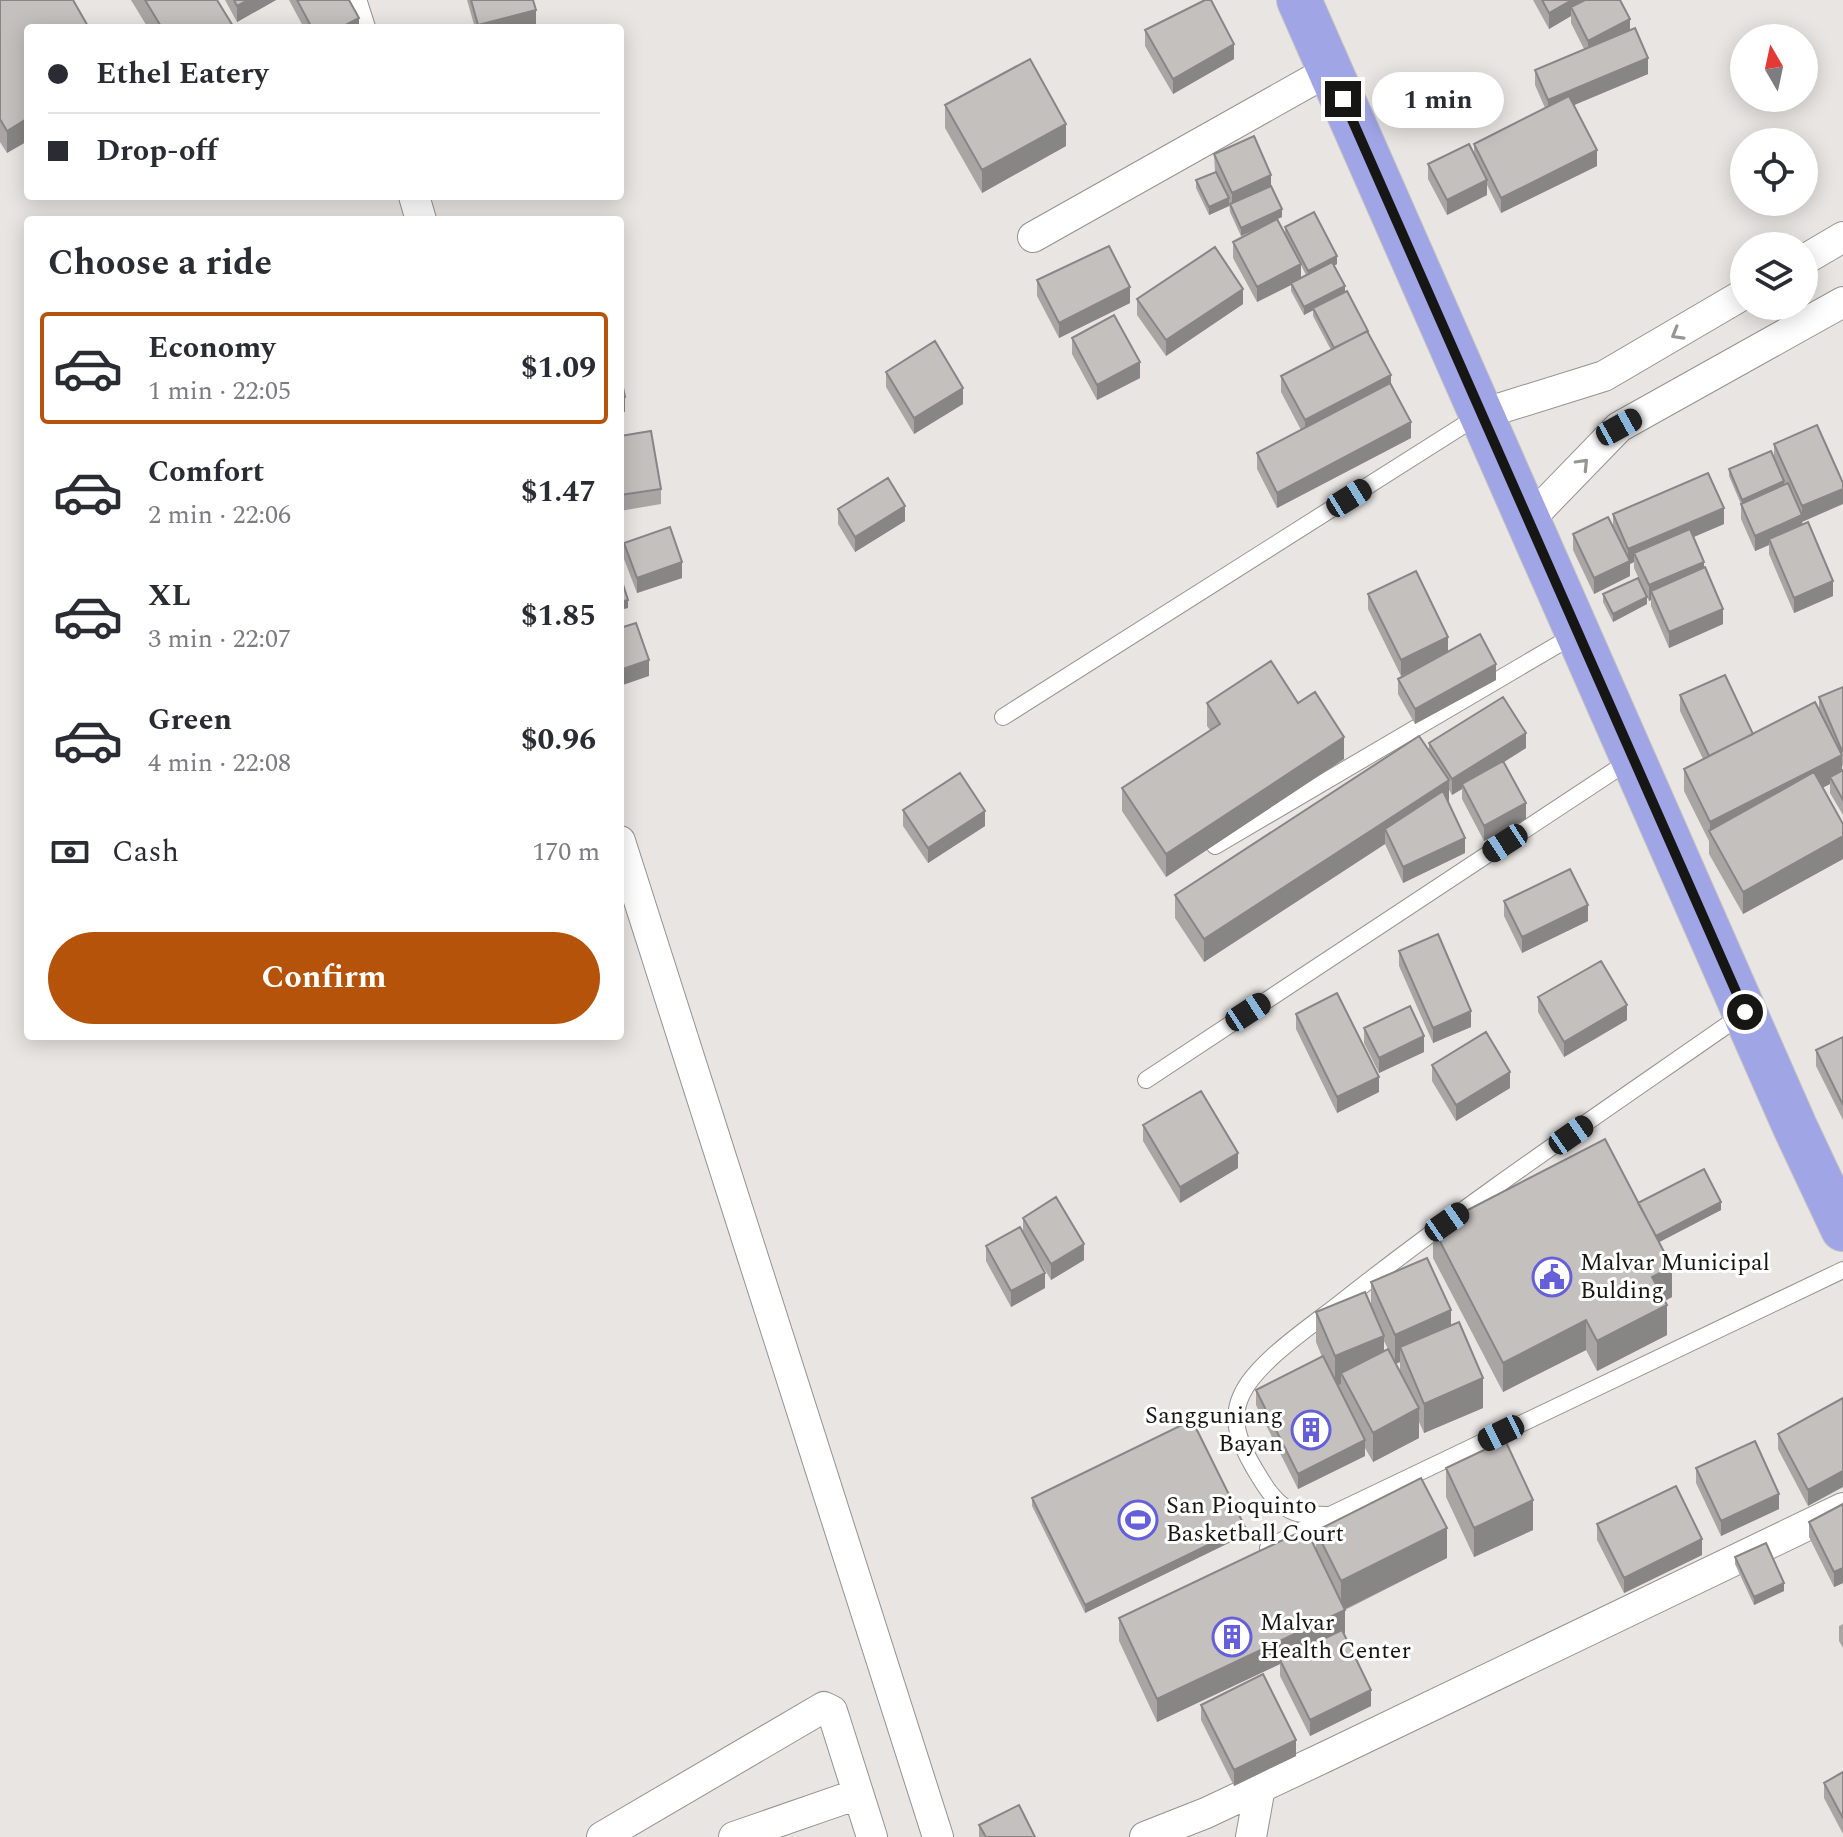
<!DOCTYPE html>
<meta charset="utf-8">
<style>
body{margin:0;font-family:Spectral,serif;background:#f2f2f3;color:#2b2b33;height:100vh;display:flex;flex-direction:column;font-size:30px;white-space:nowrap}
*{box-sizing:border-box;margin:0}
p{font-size:26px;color:#7c7c81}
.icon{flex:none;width:44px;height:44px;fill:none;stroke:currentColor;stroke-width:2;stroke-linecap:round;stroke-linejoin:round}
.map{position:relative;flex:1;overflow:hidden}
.sheet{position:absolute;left:24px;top:216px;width:600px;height:824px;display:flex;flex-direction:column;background:#fff;border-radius:8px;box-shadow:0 4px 20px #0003}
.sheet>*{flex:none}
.top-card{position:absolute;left:24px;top:24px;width:600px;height:176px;border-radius:8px;box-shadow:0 4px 20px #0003;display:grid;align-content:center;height:176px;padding:0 24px;background:#fff}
.needle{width:52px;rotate:351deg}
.fabs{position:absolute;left:1730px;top:24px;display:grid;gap:16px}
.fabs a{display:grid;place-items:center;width:88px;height:88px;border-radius:50%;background:#fff;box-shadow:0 4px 20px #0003;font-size:40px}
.end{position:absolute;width:36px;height:36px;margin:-18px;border:10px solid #161614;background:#fff;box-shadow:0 0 0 4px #fff}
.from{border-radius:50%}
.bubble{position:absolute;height:56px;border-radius:28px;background:#fff;box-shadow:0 4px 20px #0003;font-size:26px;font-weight:700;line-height:56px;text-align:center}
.car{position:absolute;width:24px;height:48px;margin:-24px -12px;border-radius:10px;box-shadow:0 0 6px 2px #0007;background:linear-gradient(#222 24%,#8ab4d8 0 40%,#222 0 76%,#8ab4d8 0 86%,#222 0)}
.top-card b{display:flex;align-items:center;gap:28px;height:76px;font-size:30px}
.top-card b+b{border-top:2px solid #e1e1e2}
.top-card i{width:20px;height:20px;background:#2b2b33}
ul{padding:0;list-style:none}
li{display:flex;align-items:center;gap:24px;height:112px;margin:0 16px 12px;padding:0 8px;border:4px solid transparent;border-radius:8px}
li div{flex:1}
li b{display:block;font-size:30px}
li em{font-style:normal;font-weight:700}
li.current{border-color:#b45309}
li>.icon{width:72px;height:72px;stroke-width:1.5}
h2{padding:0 24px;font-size:36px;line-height:96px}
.pay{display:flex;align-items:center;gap:20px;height:88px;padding:0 24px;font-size:30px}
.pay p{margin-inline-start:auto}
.primary-button{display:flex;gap:16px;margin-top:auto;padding:16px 24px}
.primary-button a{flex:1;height:92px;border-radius:48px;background:#b45309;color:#fff;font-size:32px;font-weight:700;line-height:92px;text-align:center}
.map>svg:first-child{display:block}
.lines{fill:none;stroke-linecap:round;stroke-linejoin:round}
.lane-casing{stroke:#95928f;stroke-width:18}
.street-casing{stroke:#95928f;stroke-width:32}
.highway-casing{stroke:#c2c2c2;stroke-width:46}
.lane{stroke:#fff;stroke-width:16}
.street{stroke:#fff;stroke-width:30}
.highway{stroke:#a0a5e6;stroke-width:44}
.wall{fill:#a8a5a3;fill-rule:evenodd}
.shaded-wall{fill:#888684}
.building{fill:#c3c0bd;stroke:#888684;stroke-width:2}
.oneway{stroke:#969695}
.route{stroke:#161614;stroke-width:10}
.labels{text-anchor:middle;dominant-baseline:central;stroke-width:6;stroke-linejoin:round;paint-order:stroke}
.poi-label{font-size:24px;fill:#161614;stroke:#fff;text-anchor:start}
</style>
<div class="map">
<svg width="1843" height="1837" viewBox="0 0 1843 1837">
<rect width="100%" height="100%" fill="#e8e5e2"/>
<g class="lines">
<defs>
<path id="lane" d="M1003,717l475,-301
M1215,846l361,-212
M1146,1080l486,-321
M1330,1515c-11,-1 -26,1 -36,-3 -19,-7 -31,-29 -40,-44 -14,-24 -25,-48 -12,-74 15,-32 69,-68 97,-90 130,-103 268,-195 404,-290
M1268,1548l62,-33 513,-245"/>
<path id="street" d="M351,0l9,28
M414,196l7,24
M1033,237l297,-167
M1804,260l39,-23
M1482,414l122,-38 140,-82
M1529,520l90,-93 224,-125
M620,841l318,996
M602,1837l222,-130 8,4 40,126
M734,1837l124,-43
M1145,1837l61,-24 119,-56 518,-249
M1251,1837l9,-50"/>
<path id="highway" d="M1299,0l496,1127 48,102"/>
</defs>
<use href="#lane" class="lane-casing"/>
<use href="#street" class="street-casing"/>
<use href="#highway" class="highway-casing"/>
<use href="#lane" class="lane"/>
<use href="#street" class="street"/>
<use href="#highway" class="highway"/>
</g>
<path class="wall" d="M0,0h73l-66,153 -7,-11z
M131,0h86l16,28h-85z
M225,0h51l-39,22z
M289,0h60l10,28h-55z
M467,0h66l3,26 -8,2h-53z
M1533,0h87l10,30 18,44 -74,31 23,61 -96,47 -14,-28v10l-40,20 -19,-36v-15l46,-10v-10l71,-36 -10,-23v-15l49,-21 -13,-26v-7l-22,13z
M1145,30l89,29 -61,35 -28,-48z
M945,105l121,41 -84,47 -37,-65z
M1214,154l57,32 11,31 -5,2 8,15v-7l52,37 -3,2 11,26 23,40 23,51 20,55 -134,70 -20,-39v-16l44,-23 -20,-38v-16l50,-26 -18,-34v-6l-9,5 -13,-24v-6l-34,17 -24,-44v-16l35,-18 -27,12 -11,-24 -1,-10v4l-20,9 -13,-27v-8l19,-8zM1301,265l5,10 -5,3z
M1037,280l93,23 -71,35 -22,-42z
M1137,299l106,5 -77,52 -29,-41z
M1072,338l68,40 -43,22 -25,-46z
M886,372l77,32 -49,30 -28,-47z
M1817,425l-15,100 31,71 -39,17 -25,-59v-9l-14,6 -14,-32v-15l-12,-28v-7l45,-10v-15z
M620,436l41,53v15l-41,7z
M838,509l67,12 -50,31 -17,-28z
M1613,514l111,10 -31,13 30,87 -54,24 -18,-42v-6l-2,1 -15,-33v-6l-4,2v12l-36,18 -21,-44v-16l40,-8z
M624,543l58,35 -45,15 -13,-34z
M1368,594l80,58 48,28 -81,44 -17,-30v-15l26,-14 -23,11 -33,-67z
M1603,594l44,10 -34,18 -10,-20z
M1843,687v80l-1,-2v6l1,-1v45l-13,-22v-9l-8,4 21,36v35l-100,55 -34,-60v-13l-25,-50v-22l19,-10 -23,-48v-16l73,39 66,-23v-14z
M1207,703h91l46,56 -178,118 -44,-66v-23l88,-58 -3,-4z
M1429,743l97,5 -22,14 22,57 -42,22 -22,-42v-10l-10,6 -3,-5 -1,13 17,50 -62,30 -18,-39 -181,118 -29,-44v-23l254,-145z
M903,810l82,16 -57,37 -25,-37z
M1504,901l84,20 -66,32 -18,-37z
M1399,951l72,76 -38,16 -34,-77z
M1538,997l89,23 -63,37 -26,-45z
M1296,1014l83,78 -42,21 -41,-84z
M1364,1028l60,24 -45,21 -15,-30z
M1843,1037v83l-27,-54v-16z
M1432,1065l78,23 -54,33 -24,-40z
M1143,1125l95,43 -58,35 -37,-62z
M1638,1203l83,7 -62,32 13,55 -7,4 2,34 -70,36 -11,-21 -83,42 -70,-134v-30z
M1023,1218l61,42 -33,20 -24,-40 18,48 -34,19 -25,-46v-15l37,-14z
M1371,1282l80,44 32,82 -59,25 -5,-11v16l-46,24 -8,-14v8l-67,33 -42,-84v-15l66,-33 -6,-15v-30l55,-6zM1384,1341l6,12 -6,-3zM1400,1362v10l-4,-8z
M1843,1398l-35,108 -30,-57v-15z
M1446,1468l87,62 -59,27 -28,-60z
M1696,1468l83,41 -58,27 -25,-53z
M1032,1498l213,37 -160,78 -53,-107z
M1843,1504v79l-9,4 -25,-50v-15z
M1597,1524l105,31 -78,38 -27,-53z
M1316,1531l131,27 -102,52v23l-2,1 28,72 -61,30 -30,-60v-12l-123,58 -38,-81v-23l197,-68z
M1735,1557l49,34 -30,14 -19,-41z
M1843,1624v24l-4,-7v-15z
M1201,1705l95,51 -62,30 -33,-66z
M1843,1772v62l-19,-36v-15z
M979,1825l56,12h-56z"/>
<path class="shaded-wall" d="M248,0h28l-39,22v-16z
M1572,0h27l-28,7v9l-22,13v-16z
M536,10v16l-8,2h-50v-3z
M359,18v10h-19z
M1630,19v16l-42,22v-16z
M1234,44v15l-61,35v-15z
M1648,58v16l-100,42v-16z
M28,118v23l-21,12v-22z
M1066,124v22l-84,47v-23z
M1597,150v16l-96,47v-15z
M1271,175v15l-39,18v-15z
M1487,180v15l-40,20v-15z
M1229,198v8l-20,9v-8z
M1282,209v8l-41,19v-8z
M1337,256v8l-29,15v-8z
M1301,264v16l-44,22v-15z
M1345,286v8l-41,21v-8z
M1130,287v16l-71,35v-15z
M1243,289v15l-77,52v-16z
M1140,362v16l-43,22v-15z
M1391,375v16l-86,45v-16z
M963,388v16l-49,30v-16z
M625,397v15l-5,1v-15z
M1411,422v16l-134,70v-15z
M1784,481v8l-42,19v-8z
M1843,489v15l-41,18v9l-33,8v6l-14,6v-15l47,-20v-10z
M905,506v15l-50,31v-15z
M1724,508v16l-86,37 -4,-8v9l-4,2v12l-36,18v-16l34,-16v-13z
M682,562v16l-45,15v-15z
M1704,562v15l-53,14v9l-2,1v-16z
M1833,581v15l-39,17v-15z
M1647,597v7l-34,18v-8z
M628,600v8l-8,2v-8z
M1723,609v15l-54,24v-16z
M1448,637v16l-47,23v-16z
M649,660v16l-29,10v-16z
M1496,664v16l-81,44v-15z
M1526,733v15l-62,39 -2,-3v5l-10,6v-16z
M1344,737v22l-178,118v-23z
M1842,755v23l-12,-1v7l-115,58 -5,-8v-12z
M1449,780v22l-64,27v15l-181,118v-23z
M1526,803v16l-42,22v-15z
M985,811v15l-57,37v-15z
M1843,836v23l-100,55v-22z
M1465,838v15l-62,30v-16z
M1588,905v16l-66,32v-16z
M1627,1005v15l-63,37v-15z
M1471,1011v16l-38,16v-15z
M1424,1036v16l-45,21v-15z
M1510,1072v16l-54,33v-16z
M1379,1077v15l-42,21v-16z
M1238,1153v15l-58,35v-16z
M1721,1202v8l-75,39v-8z
M1084,1244v16l-33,20v-16z
M1672,1267v30l-20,10v-30z
M1045,1273v15l-34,19v-16z
M1667,1305v30l-70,36v-30z
M1451,1310v30l-51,7v15l-5,2v-29z
M1586,1320v30l-83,42v-29z
M1384,1336v30l-43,7v11l-6,2v-30z
M1483,1378v30l-59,25v-29z
M1419,1408v30l-46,24v-29z
M1365,1440v16l-67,33v-15z
M1843,1471v16l-35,19v-16z
M1779,1494v15l-58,27v-15z
M1533,1500v30l-59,27v-29z
M1245,1527v8l-160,78v-8z
M1447,1528v30l-106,53v-30z
M1702,1539v16l-78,38v-15z
M1843,1568v15l-9,4v-15z
M1784,1583v8l-30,14v-8z
M1345,1610v23l-63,30 -2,-3v4l-123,58v-23z
M1371,1690v16l-61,30v-16z
M1296,1740v16l-62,30v-16z"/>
<path class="building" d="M0,0h73l16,28h-61v90l-21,13 -7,-12z
M145,0h72l16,26 -4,2h-67z
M234,0h14l-11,6z
M297,0h52l10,18 -19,10h-28z
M471,0h62l3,10 -58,15z
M1205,0h6l23,44 -61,35 -28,-49z
M1542,0h30l-23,13z
M1585,0h35l10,19 -42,22 -17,-34z
M1635,28l13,30 -100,42 -13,-30z
M1030,59l36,65 -84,46 -37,-65z
M1569,96l28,54 -96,48 -27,-54z
M1254,136l17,39 -39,18 -18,-39z
M1469,144l18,36 -40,20 -19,-36z
M1216,172l13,26 -20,9 -13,-27z
M1271,186l11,23 -41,19 -11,-24z
M1314,212l23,44 -29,15 -23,-44z
M1277,219l24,45 -44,23 -24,-45z
M1109,246l21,41 -71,36 -22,-43z
M1215,247l28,42 -77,51 -29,-41z
M1332,262l13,24 -41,21 -13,-24z
M1347,291l21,40 -34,17 -21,-40z
M1114,315l26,47 -43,23 -25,-47z
M1367,331l24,44 -86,45 -24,-44z
M935,341l28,47 -49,30 -28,-46z
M620,373l5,24 -5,1z
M1390,383l21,39 -134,71 -20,-40z
M1817,425l26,58v6l-41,17 -28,-62z
M651,431l10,58 -41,6v-59z
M1771,451l13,30 -42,19 -13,-31z
M1708,473l16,35 -96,41 -15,-35z
M888,478l17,28 -50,31 -17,-28z
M1788,483l14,32 -47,21 -14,-32z
M1608,517l22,44 -36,17 -21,-44z
M1808,522l25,59 -39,17 -25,-59z
M670,527l12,35 -45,16 -13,-35z
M1690,529l14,33 -55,23 -15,-32z
M1705,567l18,42 -54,23 -18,-41z
M1416,571l32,66 -47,23 -33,-66z
M620,575l8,25 -8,2z
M1638,578l9,19 -34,17 -10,-20z
M636,623l13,37 -29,10v-42z
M1480,634l16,30 -81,45 -17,-30z
M1271,661l27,42 17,-11 29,45 -178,117 -44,-66 98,-64 -13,-21z
M1725,675l28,59 -44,22 -29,-61z
M1843,687v64h-1l-23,-54z
M1503,697l23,36 -74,46 -23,-36z
M1815,702l27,53 -132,67 -26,-53z
M1419,736l30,44 -245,159 -29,-44z
M1503,761l23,42 -42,23 -22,-42z
M1843,770v30l-13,-23z
M1814,772l29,52v12l-100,56 -34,-61z
M960,773l25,38 -57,37 -25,-38z
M1443,791l22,47 -62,29 -18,-38z
M1570,869l18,36 -66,32 -18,-36z
M1438,934l33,77 -38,17 -34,-77z
M1601,961l26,44 -63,37 -26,-45z
M1337,993l42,84 -42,20 -41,-83z
M1410,1006l14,30 -45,22 -15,-30z
M1486,1032l24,40 -54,33 -24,-40z
M1843,1037v68l-27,-55z
M1201,1091l37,62 -58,34 -37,-62z
M1605,1139l67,128 -20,10 15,28 -70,36 -11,-21 -83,43 -70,-135z
M1704,1169l17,33 -65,34 -18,-33z
M1056,1197l28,47 -33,20 -28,-46z
M1020,1227l25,46 -34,18 -25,-45z
M1427,1258l24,52 -56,25 -24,-53z
M1365,1292l19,44 -49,20 -19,-44z
M1459,1322l24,56 -59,26 -24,-57z
M1388,1349l31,59 -46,25 -32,-60z
M1323,1356l42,84 -67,34 -42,-84z
M1843,1398v73l-35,19 -30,-56z
M1192,1420l53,107 -160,78 -53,-107z
M1505,1440l28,60 -59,28 -28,-60z
M1755,1441l24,53 -58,27 -25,-53z
M1421,1478l26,50 -106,53 -25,-50z
M1676,1486l26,53 -78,39 -27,-54z
M1843,1504v64l-9,4 -25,-50z
M1306,1529l39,81 -188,89 -38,-81z
M1766,1543l18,40 -30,14 -19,-40z
M1342,1630l29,60 -61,30 -30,-60z
M1263,1674l33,66 -62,30 -33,-65z
M1843,1772v46l-19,-35z
M1019,1805l16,32h-49l-7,-12z"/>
<defs><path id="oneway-chevron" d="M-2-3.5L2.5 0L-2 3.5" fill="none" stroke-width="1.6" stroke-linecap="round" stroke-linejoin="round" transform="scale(2)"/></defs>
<g class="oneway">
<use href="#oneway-chevron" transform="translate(1677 334) rotate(150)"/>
<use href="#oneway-chevron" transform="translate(1583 464) rotate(-46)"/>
</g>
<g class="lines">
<path class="route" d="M1343,99l402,913"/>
</g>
<defs>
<symbol id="civic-ring" viewBox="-11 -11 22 22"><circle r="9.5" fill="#fff" stroke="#6560d9" stroke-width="1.5"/><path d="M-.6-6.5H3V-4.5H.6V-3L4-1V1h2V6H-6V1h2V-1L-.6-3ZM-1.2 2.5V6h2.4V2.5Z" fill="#6560d9"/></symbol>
<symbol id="building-ring" viewBox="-11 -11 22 22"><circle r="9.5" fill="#fff" stroke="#6560d9" stroke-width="1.5"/><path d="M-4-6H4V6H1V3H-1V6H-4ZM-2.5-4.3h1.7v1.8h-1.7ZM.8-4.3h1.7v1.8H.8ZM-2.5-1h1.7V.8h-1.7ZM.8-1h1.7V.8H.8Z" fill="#6560d9"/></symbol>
<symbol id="stadium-ring" viewBox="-11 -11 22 22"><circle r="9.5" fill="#fff" stroke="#6560d9" stroke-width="1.5"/><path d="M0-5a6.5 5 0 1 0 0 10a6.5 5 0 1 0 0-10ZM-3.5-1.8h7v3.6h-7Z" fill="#6560d9"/></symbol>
</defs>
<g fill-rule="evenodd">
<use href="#civic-ring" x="1530" y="1255" width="44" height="44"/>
<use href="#building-ring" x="1289" y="1408" width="44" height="44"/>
<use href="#stadium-ring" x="1116" y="1498" width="44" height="44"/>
<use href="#building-ring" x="1210" y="1615" width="44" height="44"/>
</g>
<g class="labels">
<g class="poi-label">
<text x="1580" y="1263">Malvar Municipal<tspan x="1580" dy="28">Bulding</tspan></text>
<text x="1283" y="1416" text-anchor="end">Sangguniang<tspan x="1283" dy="28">Bayan</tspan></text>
<text x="1166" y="1506">San Pioquinto<tspan x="1166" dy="28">Basketball Court</tspan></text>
<text x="1260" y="1623">Malvar<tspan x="1260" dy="28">Health Center</tspan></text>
</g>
</g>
</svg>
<div class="fabs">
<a><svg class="needle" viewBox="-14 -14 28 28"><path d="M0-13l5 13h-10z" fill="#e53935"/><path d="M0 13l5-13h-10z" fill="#7c7c81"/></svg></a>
<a><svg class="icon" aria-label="locate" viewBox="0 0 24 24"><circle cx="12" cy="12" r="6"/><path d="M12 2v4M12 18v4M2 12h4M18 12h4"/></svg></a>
<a><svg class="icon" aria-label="layers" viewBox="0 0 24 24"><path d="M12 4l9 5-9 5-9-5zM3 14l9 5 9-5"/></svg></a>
</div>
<i class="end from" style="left:1745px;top:1012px"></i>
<i class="end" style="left:1343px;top:99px"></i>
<div class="bubble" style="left:1372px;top:72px;width:132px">1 min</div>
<i class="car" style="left:1619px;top:427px;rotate:61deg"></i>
<i class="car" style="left:1349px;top:498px;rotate:58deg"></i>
<i class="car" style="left:1505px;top:843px;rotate:237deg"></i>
<i class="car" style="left:1248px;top:1012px;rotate:57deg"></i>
<i class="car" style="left:1571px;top:1135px;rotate:55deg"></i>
<i class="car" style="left:1447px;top:1222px;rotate:55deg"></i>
<i class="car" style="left:1501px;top:1433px;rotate:244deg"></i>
<div class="top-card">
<b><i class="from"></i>Ethel Eatery</b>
<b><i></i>Drop-off</b>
</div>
<section class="sheet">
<h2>Choose a ride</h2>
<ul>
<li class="current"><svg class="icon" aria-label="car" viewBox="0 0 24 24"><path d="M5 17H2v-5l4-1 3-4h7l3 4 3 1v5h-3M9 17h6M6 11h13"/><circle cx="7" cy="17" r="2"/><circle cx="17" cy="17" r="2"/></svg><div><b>Economy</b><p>1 min · 22:05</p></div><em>$1.09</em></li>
<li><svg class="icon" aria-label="car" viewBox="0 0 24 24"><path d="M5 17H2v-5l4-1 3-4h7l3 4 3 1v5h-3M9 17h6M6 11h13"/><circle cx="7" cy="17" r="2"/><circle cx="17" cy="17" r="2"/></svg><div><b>Comfort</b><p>2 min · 22:06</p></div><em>$1.47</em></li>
<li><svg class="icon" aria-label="car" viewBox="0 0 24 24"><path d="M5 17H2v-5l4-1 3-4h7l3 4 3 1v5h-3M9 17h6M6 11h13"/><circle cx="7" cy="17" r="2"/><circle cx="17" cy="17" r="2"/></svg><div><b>XL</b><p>3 min · 22:07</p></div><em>$1.85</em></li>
<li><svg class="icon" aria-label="car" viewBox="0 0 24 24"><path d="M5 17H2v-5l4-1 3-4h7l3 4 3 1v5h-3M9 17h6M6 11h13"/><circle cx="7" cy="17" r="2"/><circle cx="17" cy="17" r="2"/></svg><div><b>Green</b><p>4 min · 22:08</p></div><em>$0.96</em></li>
</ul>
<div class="pay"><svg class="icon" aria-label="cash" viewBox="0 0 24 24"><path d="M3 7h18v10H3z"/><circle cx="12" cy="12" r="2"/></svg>Cash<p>170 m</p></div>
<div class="primary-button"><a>Confirm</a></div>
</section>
</div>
